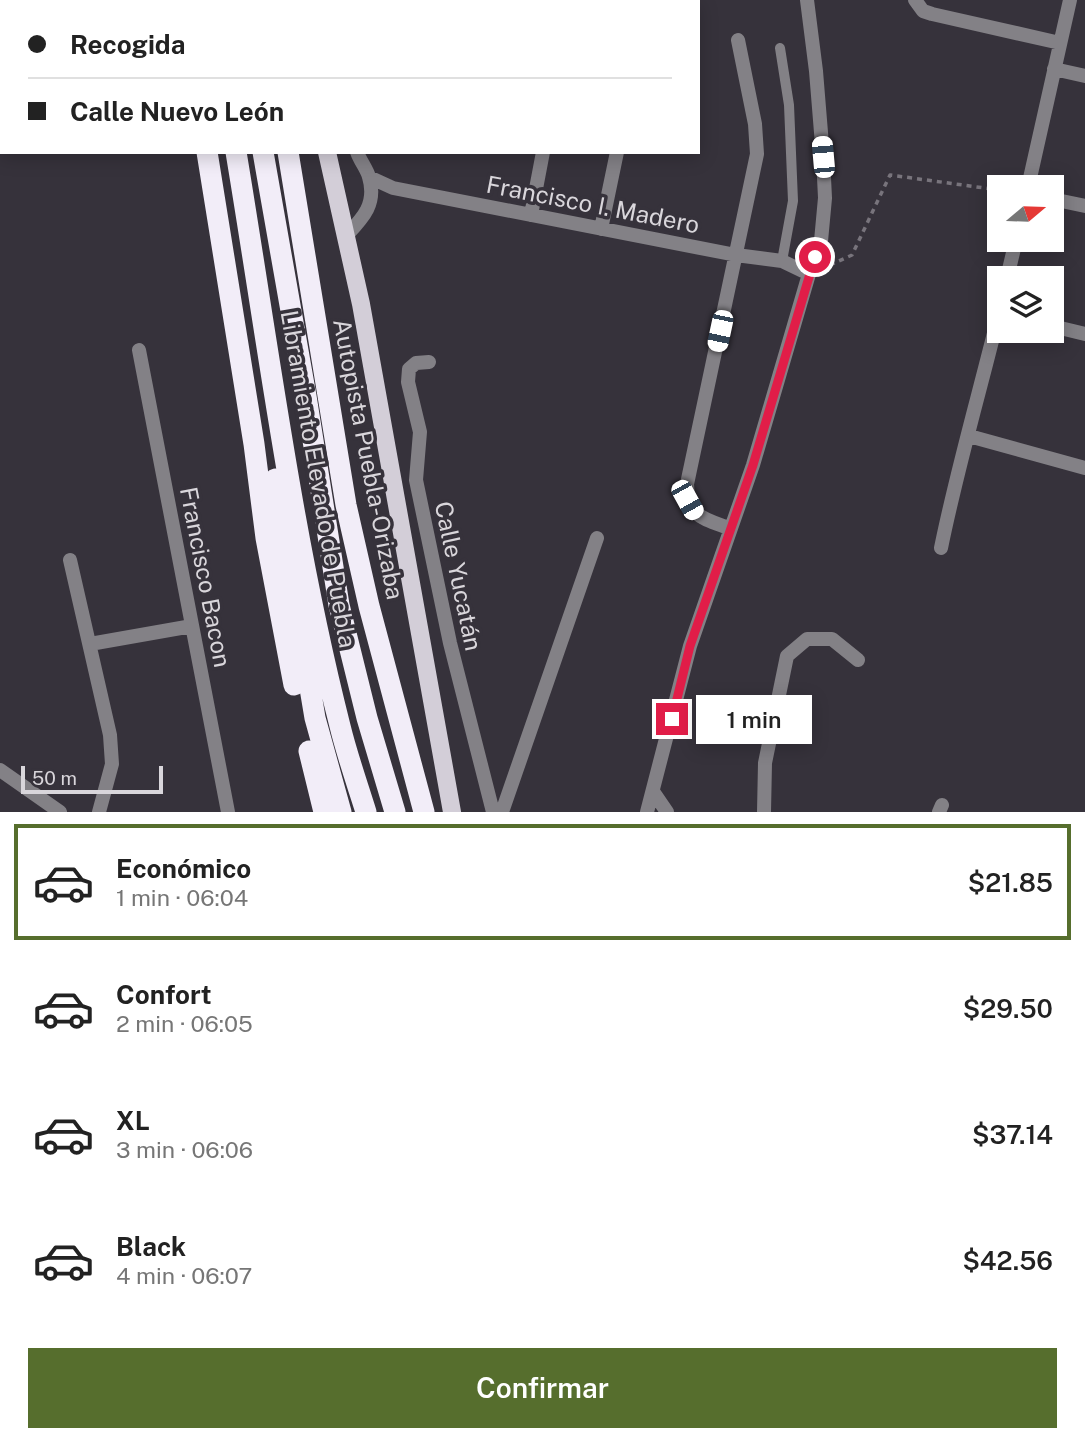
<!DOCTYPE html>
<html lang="es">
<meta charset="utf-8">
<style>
body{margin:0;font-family:"Public Sans",sans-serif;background:#f6f6f6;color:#222;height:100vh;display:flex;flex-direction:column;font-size:26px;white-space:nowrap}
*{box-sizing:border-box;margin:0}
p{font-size:23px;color:#767676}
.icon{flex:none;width:38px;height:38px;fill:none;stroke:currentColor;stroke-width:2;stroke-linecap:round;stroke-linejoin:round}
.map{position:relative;height:812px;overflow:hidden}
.details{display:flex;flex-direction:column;background:#fff;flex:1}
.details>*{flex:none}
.guide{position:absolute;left:0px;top:0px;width:700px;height:154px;box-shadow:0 4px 18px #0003;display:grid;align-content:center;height:154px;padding:0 28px;background:#fff}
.needle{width:46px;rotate:71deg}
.tools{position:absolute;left:987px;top:175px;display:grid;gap:14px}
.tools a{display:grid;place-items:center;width:77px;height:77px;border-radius:0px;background:#fff;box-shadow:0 4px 18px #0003;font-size:35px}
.scale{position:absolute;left:21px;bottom:18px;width:142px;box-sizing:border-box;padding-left:7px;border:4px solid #d9d6db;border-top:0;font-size:19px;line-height:24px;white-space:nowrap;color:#d9d6db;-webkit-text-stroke:5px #36323b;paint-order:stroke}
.end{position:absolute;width:32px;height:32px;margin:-16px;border:9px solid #e11d48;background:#fff;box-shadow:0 0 0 4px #fff}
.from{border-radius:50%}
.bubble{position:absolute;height:49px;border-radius:0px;background:#fff;box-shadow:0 4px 18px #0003;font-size:23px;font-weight:600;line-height:49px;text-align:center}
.car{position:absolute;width:21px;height:42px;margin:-21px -10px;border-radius:9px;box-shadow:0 0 5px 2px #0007;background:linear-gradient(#fff 24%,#345 0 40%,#fff 0 76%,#345 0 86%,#fff 0)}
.guide b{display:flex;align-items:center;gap:24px;height:66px;font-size:26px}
.guide b+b{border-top:2px solid #e0e0e0}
.guide i{width:18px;height:18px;background:#222}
ul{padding:12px 0 0;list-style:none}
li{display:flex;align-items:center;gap:21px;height:116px;margin:0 14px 10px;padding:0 14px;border:4px solid transparent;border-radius:0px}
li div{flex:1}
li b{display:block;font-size:26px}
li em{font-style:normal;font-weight:600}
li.current{border-color:#566e2d}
li>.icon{width:63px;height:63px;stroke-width:1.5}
.button{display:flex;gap:14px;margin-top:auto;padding:14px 28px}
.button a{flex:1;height:80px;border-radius:0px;background:#566e2d;color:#fff;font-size:28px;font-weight:600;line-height:80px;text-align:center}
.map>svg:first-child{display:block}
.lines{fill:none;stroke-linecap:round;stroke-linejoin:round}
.path{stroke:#78747c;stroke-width:3.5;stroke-dasharray:5 5;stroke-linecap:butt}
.lane{stroke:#838186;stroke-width:10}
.street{stroke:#838186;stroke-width:14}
.primary{stroke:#d3ced8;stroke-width:18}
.highway{stroke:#f2edf8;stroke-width:21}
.route{stroke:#e11d48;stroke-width:9}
.labels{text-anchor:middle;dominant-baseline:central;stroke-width:7;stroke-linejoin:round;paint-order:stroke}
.street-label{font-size:24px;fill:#d9d6db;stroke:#36323b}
</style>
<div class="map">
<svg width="1085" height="812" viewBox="0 0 1085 812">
<rect width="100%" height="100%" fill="#36323b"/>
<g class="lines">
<path class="path" d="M830,265l22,-10 38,-80 109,15"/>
<path class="lane" d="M780,48l9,57 4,96 -11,60"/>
<path class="street" d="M134,0v2
M328,0l1,2
M915,0l8,11 9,3 128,29
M410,2v-2
M571,2l1,-2
M648,2v-2
M0,19l2,1
M1054,69l31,7
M369,177l24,11 343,67 46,6 27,13
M1028,187l42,-187
M1052,199l33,7
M531,215l12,-63
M601,229l16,-77
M346,236c17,-18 31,-32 23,-59 -2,-8 -9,-16 -12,-25
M1007,278l9,-38
M1052,326l33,8
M139,350l89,462
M429,362l-13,1 -7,6 -1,13 12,50 -4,48 34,163 43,169
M969,436l116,32
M729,528c-27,-10 -41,-11 -42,-44l70,-330 -2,-30 -17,-84
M941,548c16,-79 39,-157 58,-235
M70,560l40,175 2,29 -13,48
M90,644l102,-18
M0,770l60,42
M654,793l13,19
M502,812l95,-274
M647,812l43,-166 63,-181 56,-191 12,-33 4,-43 -2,-41 -7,-86 -9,-71
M764,812l1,-49 22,-107 20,-17h25l26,21
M939,812l3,-7"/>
<path class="primary" d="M288,0v2
M327,152l34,152 91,508"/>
<path class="highway" d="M184,0v2
M210,0l1,2
M238,0v2
M262,0l1,2
M207,152l47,292 12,94 28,147
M236,152c32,192 56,385 104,574 7,29 17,57 26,86
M263,152l43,244 33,209 28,113 28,94
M288,152l58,353 23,101 55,206
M275,479l40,239 26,94
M309,751l15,61"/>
</g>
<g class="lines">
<path class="route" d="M672,719l18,-73 63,-181 62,-208"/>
</g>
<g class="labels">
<g class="street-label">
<text transform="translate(593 204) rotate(11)">Francisco I. Madero</text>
<text transform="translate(369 459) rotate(79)">Autopista Puebla-Orizaba</text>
<text transform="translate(319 479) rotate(80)">Libramiento Elevado de Puebla</text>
<text transform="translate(459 576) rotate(78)">Calle Yucatán</text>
<text transform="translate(206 577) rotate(79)">Francisco Bacon</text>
</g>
</g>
</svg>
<div class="tools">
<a><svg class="needle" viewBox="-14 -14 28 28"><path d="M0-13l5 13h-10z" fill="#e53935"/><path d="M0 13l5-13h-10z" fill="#767676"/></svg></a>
<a><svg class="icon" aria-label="layers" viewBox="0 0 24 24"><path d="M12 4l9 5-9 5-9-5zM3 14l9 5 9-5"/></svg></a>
</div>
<div class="scale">50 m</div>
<i class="end from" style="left:815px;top:257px"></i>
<i class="end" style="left:672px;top:719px"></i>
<div class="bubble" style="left:696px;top:695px;width:116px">1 min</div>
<i class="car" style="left:823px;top:157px;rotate:355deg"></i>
<i class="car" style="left:720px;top:331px;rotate:192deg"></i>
<i class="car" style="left:687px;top:500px;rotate:151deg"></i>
<div class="guide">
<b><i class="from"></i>Recogida</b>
<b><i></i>Calle Nuevo León</b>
</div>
</div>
<section class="details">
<ul>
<li class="current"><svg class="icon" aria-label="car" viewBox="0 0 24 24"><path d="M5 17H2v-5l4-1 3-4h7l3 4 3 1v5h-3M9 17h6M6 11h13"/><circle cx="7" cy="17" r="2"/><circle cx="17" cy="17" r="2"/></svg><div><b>Económico</b><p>1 min · 06:04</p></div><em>$21.85</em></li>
<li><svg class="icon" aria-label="car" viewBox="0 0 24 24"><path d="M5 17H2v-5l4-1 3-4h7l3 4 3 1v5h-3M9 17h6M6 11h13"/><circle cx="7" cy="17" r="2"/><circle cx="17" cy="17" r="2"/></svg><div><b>Confort</b><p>2 min · 06:05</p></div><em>$29.50</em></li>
<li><svg class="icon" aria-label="car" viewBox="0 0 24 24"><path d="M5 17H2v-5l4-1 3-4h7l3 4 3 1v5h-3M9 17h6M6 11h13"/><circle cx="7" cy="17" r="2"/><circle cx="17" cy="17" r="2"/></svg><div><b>XL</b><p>3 min · 06:06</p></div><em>$37.14</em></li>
<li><svg class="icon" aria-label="car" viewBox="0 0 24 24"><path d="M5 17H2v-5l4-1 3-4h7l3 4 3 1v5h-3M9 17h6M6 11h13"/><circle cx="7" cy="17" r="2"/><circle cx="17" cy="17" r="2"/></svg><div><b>Black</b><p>4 min · 06:07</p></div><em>$42.56</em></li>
</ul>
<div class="button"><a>Confirmar</a></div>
</section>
